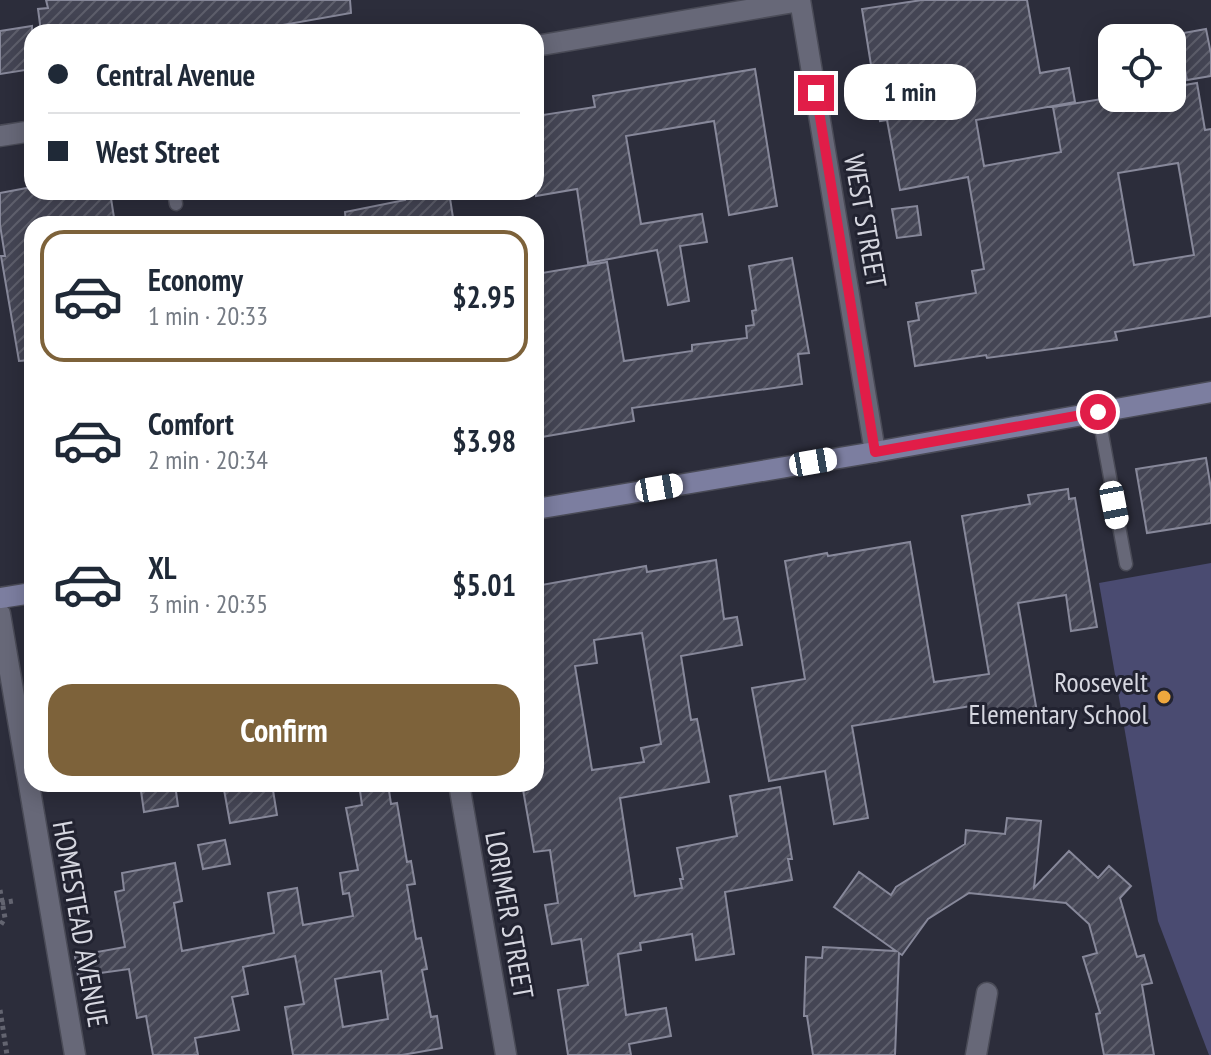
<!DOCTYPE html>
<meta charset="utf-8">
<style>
body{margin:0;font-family:"PT Sans Narrow",sans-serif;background:#f6f6f7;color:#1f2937;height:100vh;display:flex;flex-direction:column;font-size:30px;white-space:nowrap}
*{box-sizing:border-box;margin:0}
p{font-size:26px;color:#747a83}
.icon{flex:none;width:44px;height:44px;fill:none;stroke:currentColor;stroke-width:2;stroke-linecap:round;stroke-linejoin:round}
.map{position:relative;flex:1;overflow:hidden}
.sheet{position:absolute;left:24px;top:216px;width:520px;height:576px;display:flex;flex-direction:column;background:#fff;border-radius:24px;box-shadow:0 4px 20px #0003}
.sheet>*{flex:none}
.hud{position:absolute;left:24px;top:24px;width:520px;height:176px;border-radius:24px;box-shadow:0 4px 20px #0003;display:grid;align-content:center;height:176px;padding:0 24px;background:#fff}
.tools{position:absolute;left:1098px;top:24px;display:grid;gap:16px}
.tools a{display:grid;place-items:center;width:88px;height:88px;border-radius:16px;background:#fff;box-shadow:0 4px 20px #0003;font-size:40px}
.end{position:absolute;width:36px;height:36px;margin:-18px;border:10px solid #e11d48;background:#fff;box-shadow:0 0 0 4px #fff}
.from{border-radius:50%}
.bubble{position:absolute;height:56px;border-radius:24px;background:#fff;box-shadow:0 4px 20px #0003;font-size:26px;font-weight:800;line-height:56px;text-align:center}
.car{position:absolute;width:24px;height:48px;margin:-24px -12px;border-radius:10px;box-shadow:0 0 6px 2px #0007;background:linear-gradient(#fff 24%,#345 0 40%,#fff 0 76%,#345 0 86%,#fff 0)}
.hud b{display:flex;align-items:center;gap:28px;height:76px;font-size:30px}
.hud b+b{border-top:2px solid #e0e1e3}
.hud i{width:20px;height:20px;background:#1f2937}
ul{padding:14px 0 0;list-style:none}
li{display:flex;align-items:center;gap:24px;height:132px;margin:0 16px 12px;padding:0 8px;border:4px solid transparent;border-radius:24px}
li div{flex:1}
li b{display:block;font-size:30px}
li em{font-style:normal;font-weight:800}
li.active{border-color:#7d623a}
li>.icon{width:72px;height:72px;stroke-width:1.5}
.primary-button{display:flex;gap:16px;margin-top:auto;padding:16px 24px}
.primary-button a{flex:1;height:92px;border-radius:24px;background:#7d623a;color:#fff;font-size:32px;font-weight:800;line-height:92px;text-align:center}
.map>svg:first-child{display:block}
.green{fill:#4a4b71}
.building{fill:url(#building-hatch);stroke:#87889a;stroke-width:2;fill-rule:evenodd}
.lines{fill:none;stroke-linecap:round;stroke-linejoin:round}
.lane-casing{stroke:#4a4b57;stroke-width:15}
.street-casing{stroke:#4a4b57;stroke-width:23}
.secondary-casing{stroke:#4a4b57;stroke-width:23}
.path{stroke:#636470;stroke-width:5;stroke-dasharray:4 4;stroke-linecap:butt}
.lane{stroke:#676878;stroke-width:12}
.street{stroke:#676878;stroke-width:20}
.secondary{stroke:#7c7ea0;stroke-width:20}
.route{stroke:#e11d48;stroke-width:10}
.poi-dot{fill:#efa73d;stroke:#222331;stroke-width:3}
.labels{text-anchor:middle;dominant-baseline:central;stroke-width:6;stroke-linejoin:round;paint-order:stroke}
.street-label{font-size:28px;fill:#d6d7e0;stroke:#222331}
.poi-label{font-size:28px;fill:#d6d7e0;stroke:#222331;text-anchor:end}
</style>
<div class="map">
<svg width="1211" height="1055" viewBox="0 0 1211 1055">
<defs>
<pattern id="building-hatch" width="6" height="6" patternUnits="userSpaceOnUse" patternTransform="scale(2)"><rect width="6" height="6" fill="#444554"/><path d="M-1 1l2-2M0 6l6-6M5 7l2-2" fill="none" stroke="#5e5f6c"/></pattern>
</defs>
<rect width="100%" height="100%" fill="#2c2d3b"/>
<path class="green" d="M1211,563v492h-2l-51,-134 -59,-338z"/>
<path class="building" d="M46,0h304l1,13 -74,13 2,6h-238l-3,-23 10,-1z
M922,0h105l13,73 29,-5 6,34 -99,18 8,46 77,-14 -8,-45 55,-9h64v-11l25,-4 8,47 6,-1v187l-96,16 2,8 -130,18 -1,-3 -71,11 -7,-44 11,-2 -3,-17 60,-10 -4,-22 12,-2 -16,-92 -68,13 -13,-70 -7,1 -18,-112zM1178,163l16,92 -60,10 -16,-92z
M32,26v43l-32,5v-43z
M1206,29l5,25v22l-24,4 -9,-46z
M755,69l22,137 -48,9 -15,-94 -88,15 15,88 61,-10 5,28 -27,4 9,55 -21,4 -11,-55 -69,13 -11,-74 -41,7v-80l59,-9 -2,-11z
M32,187v5h78l5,32h-83v136l-13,1 -18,-105h4l-5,-31v-32z
M403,192h46l5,32h-108l-1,-12 60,-12z
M917,206l4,29 -24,3 -5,-29z
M792,258l17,95 -11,1 4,30 -170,24 2,13 -98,17v-164l71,-12 17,99 68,-10v-6l55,-7 -1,-12 8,-1 -2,-14 4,-1 -7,-44z
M1206,458l5,31v34l-64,10 -11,-64z
M1068,489l1,10 6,-1 22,129 -26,4 -5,-36 -48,8 19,109 -51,8 -3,-16 -131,22 16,92 -34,6 -9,-53 -56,10 -17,-93 53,-9 -20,-118 42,-8 1,3 82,-14 24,140 55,-8 -27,-158 68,-12 -2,-9z
M716,560l8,59 13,-2 5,28 -61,11 10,64 6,-1 12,63 -89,16 15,98 47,-8 -2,-9h3l-6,-31 60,-12 -7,-40 50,-9 12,72h-4l4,21 -67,12 9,62 -38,6 -4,-26 -52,9 1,7 -23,4 8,61 40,-7 5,28 -42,8 2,11h-63l-10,-65 30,-5 -7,-46 -29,5 -7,-39 13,-2 -8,-53 -16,2 -12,-68h14v-198l110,-20 1,6zM642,633l19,111 -20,4 3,14 -52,8 -17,-104 22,-3 -3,-23z
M140,784h35l3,22 -34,6z
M223,784h49l5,31 -47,8z
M359,784h29l3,20 6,-1 10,59 4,-1 4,23 -8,1 9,54 5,-1 6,31 -5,1 9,47 6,-1 5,32 -40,7h-109l-8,-48 19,-3 -9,-48 -52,11 5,27 -16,3 7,33 -44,8 3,17h-45l-7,-39 -9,2 -8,-49 -51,7 -3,-20 50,-9 -10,-55 9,-2 -2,-17 53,-10 7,38 -8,2 8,48 92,-18 -6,-40 29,-5 6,37 50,-9 -4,-23 -6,1 -3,-21 18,-3 -12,-62 16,-3zM381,971l7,48 -45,8 -8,-48z
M1007,818l34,3 -7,67 35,-37 29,27 11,-12 22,20 -11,12 17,59 7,-2 8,28 -10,2 12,70h-50l-8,-41 4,-1 -17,-56 14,-4 -8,-29 -23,-21 -97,-10 -41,26 -26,36 -3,-2 -4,102h-82l-6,-39h-3l2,-59 16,1 1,-11 73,4 -62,-44 25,-35 32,23 5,-8 69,-43 1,-14 39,4z
M225,840l5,24 -27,5 -5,-24z"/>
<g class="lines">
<defs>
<path id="lane" d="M174,192l2,12
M1098,412l28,152"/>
<path id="street" d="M800,0l75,452
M536,46l264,-45
M0,136l32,-5
M0,614l75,441
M459,784l47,271
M976,1055l11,-62"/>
<path id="secondary" d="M536,509l339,-57 336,-60
M0,598l32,-5"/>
</defs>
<use href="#lane" class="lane-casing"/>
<use href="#street" class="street-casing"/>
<use href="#secondary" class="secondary-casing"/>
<path class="path" d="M0,890l5,28 -5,8
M1,903l12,-2
M0,1010l7,45"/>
<use href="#lane" class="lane"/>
<use href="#street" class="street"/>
<use href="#secondary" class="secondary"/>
</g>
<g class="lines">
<path class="route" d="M816,93l59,359 223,-40"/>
</g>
<circle class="poi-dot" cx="1164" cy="697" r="8"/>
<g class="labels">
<g class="street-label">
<text transform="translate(866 221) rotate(80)">WEST STREET</text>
<text transform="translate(510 915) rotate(80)">LORIMER STREET</text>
<text transform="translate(81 924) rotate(80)">HOMESTEAD AVENUE</text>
</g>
<g class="poi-label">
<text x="1148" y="681">Roosevelt<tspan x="1148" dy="32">Elementary School</tspan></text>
</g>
</g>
</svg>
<div class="tools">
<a><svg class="icon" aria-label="locate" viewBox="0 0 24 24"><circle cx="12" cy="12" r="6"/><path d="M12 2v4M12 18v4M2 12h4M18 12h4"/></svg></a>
</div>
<i class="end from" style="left:1098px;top:412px"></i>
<i class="end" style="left:816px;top:93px"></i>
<div class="bubble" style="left:844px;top:64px;width:132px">1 min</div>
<i class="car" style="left:813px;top:462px;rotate:80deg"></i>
<i class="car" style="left:659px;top:488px;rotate:80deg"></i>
<i class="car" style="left:1114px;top:505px;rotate:169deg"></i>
<div class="hud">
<b><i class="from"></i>Central Avenue</b>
<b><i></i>West Street</b>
</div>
<section class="sheet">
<ul>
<li class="active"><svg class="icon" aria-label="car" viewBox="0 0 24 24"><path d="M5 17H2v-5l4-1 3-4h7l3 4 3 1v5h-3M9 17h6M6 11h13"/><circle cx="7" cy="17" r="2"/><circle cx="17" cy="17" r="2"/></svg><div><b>Economy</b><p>1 min · 20:33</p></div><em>$2.95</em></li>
<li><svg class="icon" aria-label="car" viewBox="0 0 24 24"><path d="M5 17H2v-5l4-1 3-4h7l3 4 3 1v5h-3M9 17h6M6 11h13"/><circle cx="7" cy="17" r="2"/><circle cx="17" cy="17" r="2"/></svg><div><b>Comfort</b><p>2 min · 20:34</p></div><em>$3.98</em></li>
<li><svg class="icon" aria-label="car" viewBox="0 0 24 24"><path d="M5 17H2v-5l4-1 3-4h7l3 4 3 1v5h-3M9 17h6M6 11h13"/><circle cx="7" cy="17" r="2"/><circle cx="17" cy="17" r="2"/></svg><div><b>XL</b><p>3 min · 20:35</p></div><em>$5.01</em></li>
</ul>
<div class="primary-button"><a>Confirm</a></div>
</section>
</div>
